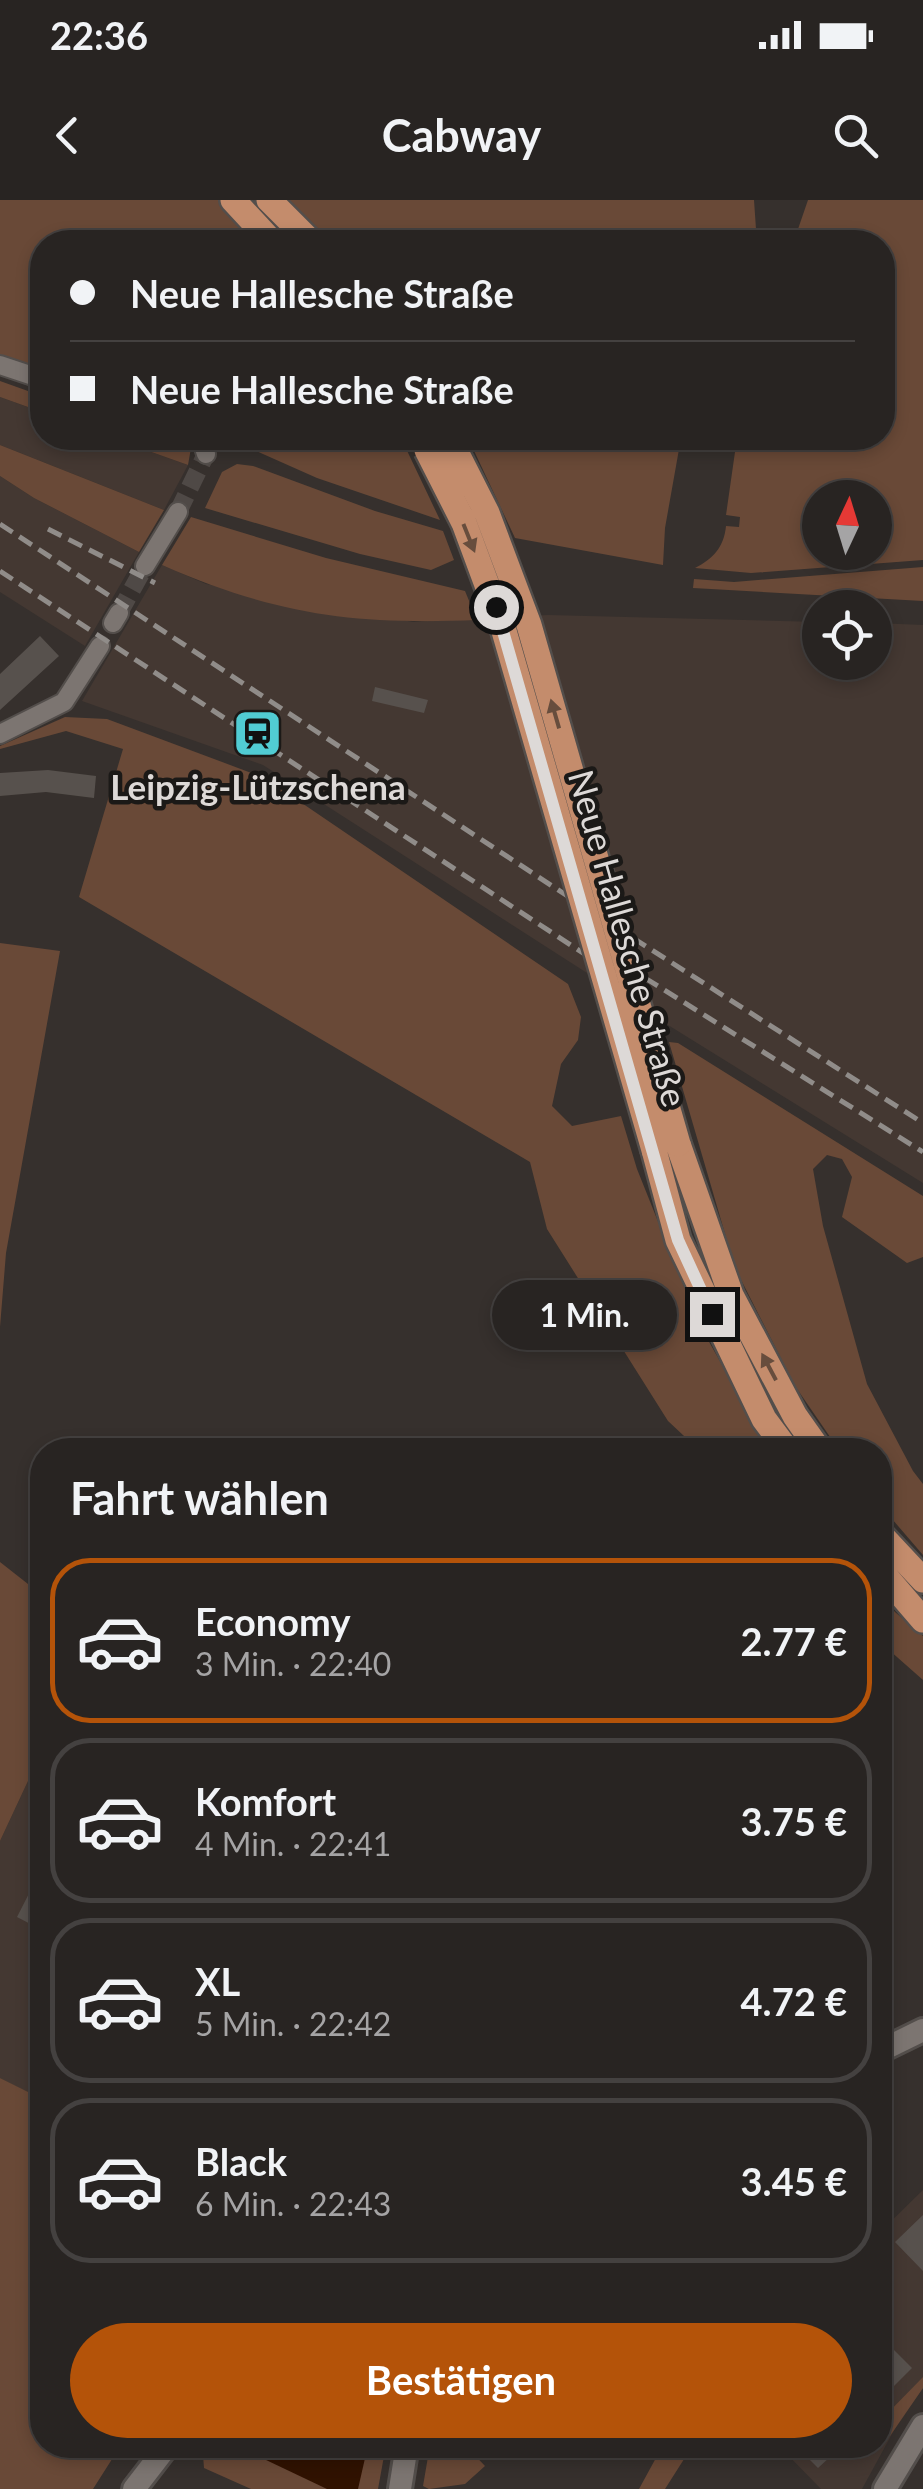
<!DOCTYPE html>
<html lang="de">
<meta charset="utf-8">
<style>
body{margin:0;font-family:Lato,sans-serif;background:#302c2a;color:#f1f3f6;height:100vh;display:flex;flex-direction:column;font-size:38px;white-space:nowrap}
*{box-sizing:border-box;margin:0}
p{font-size:32px;color:#a5a4a5}
.icon{flex:none;width:55px;height:55px;fill:none;stroke:currentColor;stroke-width:2;stroke-linecap:round;stroke-linejoin:round}
.map{position:relative;flex:1;overflow:hidden}
.details{position:absolute;left:30px;top:1238px;width:862px;height:1020px;display:flex;flex-direction:column;background:#282422;border-radius:40px;box-shadow:0 5px 15px #0003,0 0 0 2px #444140}
.details>*{flex:none}
.guide{position:absolute;left:30px;top:30px;width:865px;height:220px;border-radius:40px;box-shadow:0 5px 15px #0003,0 0 0 2px #444140;display:grid;align-content:center;height:220px;padding:0 40px;background:#282422}
.needle{width:65px;rotate:4deg}
.tools{position:absolute;left:802px;top:280px;display:grid;gap:20px}
.tools a{display:grid;place-items:center;width:90px;height:90px;border-radius:50%;background:#282422;box-shadow:0 5px 15px #0003,0 0 0 2px #444140;font-size:50px}
.end{position:absolute;width:45px;height:45px;margin:-22px;border:12px solid #ddd9d7;background:#111;box-shadow:0 0 0 5px #111}
.from{border-radius:50%}
.bubble{position:absolute;height:70px;border-radius:35px;background:#282422;box-shadow:0 5px 15px #0003,0 0 0 2px #444140;font-size:32px;font-weight:700;line-height:70px;text-align:center}
.guide b{display:flex;align-items:center;gap:35px;height:95px;font-size:38px}
.guide b+b{border-top:2px solid #444140}
.guide i{width:25px;height:25px;background:#f1f3f6}
ul{padding:0;list-style:none}
li{display:flex;align-items:center;gap:30px;height:165px;margin:0 20px 15px;padding:0 20px;border:5px solid #444140;border-radius:40px}
li div{flex:1}
li b{display:block;font-size:38px}
li em{font-style:normal;font-weight:700}
li.selected{border-color:#b45309}
li>.icon{width:90px;height:90px;stroke-width:1.5}
h2{padding:0 40px;font-size:45px;line-height:120px}
.primary-button{display:flex;gap:20px;margin-top:auto;padding:20px 40px}
.primary-button a{flex:1;height:115px;border-radius:60px;background:#b45309;color:#fff;font-size:40px;font-weight:700;line-height:115px;text-align:center}
.status{display:flex;justify-content:space-between;align-items:center;height:70px;padding:0 50px;background:#282422;direction:ltr}
.status svg{height:28px;fill:currentColor}
header{display:flex;justify-content:space-between;align-items:center;height:130px;padding:0 40px;background:#282422;font-size:45px;font-weight:700}
.map>svg:first-child{display:block}
.built{fill:#443832}
.green{fill:#694937;fill-rule:evenodd}
.water{fill:#301200}
.building{fill:#57514d}
.lines{fill:none;stroke-linecap:round;stroke-linejoin:round}
.minor-tunnel{stroke:#4f4946;stroke-width:18;stroke-dasharray:18 9;stroke-linecap:butt}
.minor-casing{stroke:#534e4b;stroke-width:22}
.tertiary-casing{stroke:#534e4b;stroke-width:28}
.primary-casing{stroke:#534e4b;stroke-width:30}
.minor{stroke:#7c7571;stroke-width:18}
.tertiary{stroke:#7c7571;stroke-width:22}
.primary{stroke:#c48c6c;stroke-width:25}
.rail{stroke:#908c89;stroke-width:5;stroke-dasharray:15 8;stroke-linecap:butt}
.primary-bridge-casing{stroke:#534e4b;stroke-width:30;stroke-linecap:butt}
.primary-bridge{stroke:#c48c6c;stroke-width:25}
.oneway{fill:#674d3d}
.route{stroke:#ddd9d7;stroke-width:12}
.labels{text-anchor:middle;dominant-baseline:central;stroke-width:9;stroke-linejoin:round;paint-order:stroke}
.poi-label{font-size:35px;font-weight:bold;fill:#ddd9d7;stroke:#1b1917}
.street-label{font-size:35px;fill:#ddd9d7;stroke:#1b1917}
</style>
<div class="status"><b>22:36</b><svg viewBox="0 0 49 12"><path d="M0 12V9h3v3zM5 12V6h3v6zM10 12V3h3v9zM15 12V0h3v12zM26 1h20v11H26zM47 4h2v5h-2z"/></svg></div>
<header><svg class="icon" aria-label="back" viewBox="0 0 24 24"><path d="M15 5l-7 7 7 7"/></svg>Cabway<svg class="icon" aria-label="search" viewBox="0 0 24 24"><circle cx="10" cy="10" r="6"/><path d="M15 15l6 6"/></svg></header>
<div class="map">
<svg width="923" height="2289" viewBox="0 0 923 2289">
<rect width="100%" height="100%" fill="#36302d"/>
<path class="built" d="M0,197l42,15v26h70l76,27 -24,45 -164,-65z
M0,276l34,22 105,54 -54,94 -85,-54z
M162,365l44,19 207,38 135,-7 272,7v40h55v-39l48,2v558l-255,-158 -405,-260 -181,-64z
M42,1551v350l-42,-23v-237z
M923,1990v198l-25,35 -36,66h-41l-43,-44h102v-213z"/>
<path class="green" d="M0,0h221l40,42h-219v127l-42,-14z
M288,0h466l2,29 -4,13h-427z
M808,0h115v360l-172,13 -56,-5c18,-9 29,-21 31,-42l13,1 1,-10 -14,-2 11,-77h145v-196h-79l2,-6 -8,-4zM820,298h55v54h-55z
M0,181l42,15v16l-42,-15z
M112,238c23,-1 63,-8 79,10l-3,17z
M227,238h174l39,82 -123,-42z
M468,238h213l-16,90 -2,37 -148,-27z
M0,245l164,65 -25,42 -105,-54 -34,-22z
M237,264l16,2 122,45 68,20 11,29 -23,10 -71,-16 -155,-46 17,-36z
M191,317l135,41 139,33 12,29c-123,5 -201,-5 -315,-55z
M923,367v34l-230,-13 1,-9 40,3z
M65,517l42,2 158,59 303,206 13,33 -3,23 -17,24 -9,42 20,20 49,-10 16,53 62,155 71,126h-71l-31,-29 -121,-192 -17,-67 -451,-265 44,-148 -57,-18 -66,18v-3z
M0,743l60,8 -54,302 -6,74z
M669,842l9,1 245,153v61l-16,6 -65,-46 10,-40 -10,-18 -15,-4 -14,14 10,57 44,158 46,87 10,13v71l-43,-50v-55h-41l-44,-64 -60,-118z
M0,1362l42,33v156l-42,90z
M880,1394l15,18 28,24v44l-43,-38z
M0,1878l42,21v346h79l-28,44h-93z
M923,2177v11l-33,48 -10,-9v-6z
M211,2245h175l-8,44h-127l-47,-21 -1,-13z
M430,2245h35l20,21 -20,18 -36,5 -6,-3z
M663,2245h30l-28,44h-26z"/>
<path class="water" d="M256,2245h112l-10,44h-31l-78,-37z"/>
<path class="building" d="M40,436l19,20 -59,54v-36z
M375,487l53,13 -4,13 -52,-12z
M48,570l48,6 -2,22 -48,-6 -46,4v-23z
M42,1668v62l-25,-13z
M923,2015v56l-28,-29z
M880,2136l32,32 -32,32z
M795,2245h48l-25,23z"/>
<g class="lines">
<path class="minor-tunnel" d="M178,312l28,-58
M119,413l26,-47"/>
<defs>
<path id="minor" d="M0,165l42,14
M201,238l5,16
M145,366l33,-54
M113,423l6,-10
M0,534l64,-32 36,-56"/>
<path id="tertiary" d="M880,1851l43,-21
M134,2289l34,-44
M400,2289l7,-44
M885,2289l38,-63"/>
<path id="primary" d="M233,0l39,42
M269,0l42,42
M678,944l53,151 64,121 24,34
M654,950l24,90 86,179 23,31
M880,1334l43,46
M880,1370l43,50"/>
</defs>
<use href="#minor" class="minor-casing"/>
<use href="#tertiary" class="tertiary-casing"/>
<use href="#primary" class="primary-casing"/>
<use href="#minor" class="minor"/>
<use href="#tertiary" class="tertiary"/>
<use href="#primary" class="primary"/>
<path class="rail" d="M0,324l569,373
M48,329l107,54
M0,371l586,384
M633,738l290,185
M645,778l278,174"/>
<defs>
<path id="primary-bridge" d="M449,238l38,75 42,112 149,519
M427,250l37,73 40,108 150,519"/>
</defs>
<use href="#primary-bridge" class="primary-bridge-casing"/>
<use href="#primary-bridge" class="primary-bridge"/>
</g>
<defs><path id="oneway-solid" d="M-6-.8H1V-3.2L6.5 0L1 3.2V.8H-6Z" transform="scale(2.5)"/></defs>
<g class="oneway">
<use href="#oneway-solid" transform="translate(469 338) rotate(68)"/>
<use href="#oneway-solid" transform="translate(555 514) rotate(-106)"/>
<use href="#oneway-solid" transform="translate(769 1167) rotate(-118)"/>
</g>
<g class="lines">
<path class="route" d="M496,407l182,633 34,74"/>
</g>
<defs>
<symbol id="station-square" viewBox="-11 -11 22 22"><rect x="-9" y="-9" width="18" height="18" rx="4" fill="#51ccd3" stroke="#1b1917"/><path d="M-3-6H3Q5-6 5-4V2Q5 4 3 4L4.5 6H3L1.5 4h-3L-3 6H-4.5L-3 4Q-5 4-5 2V-4Q-5-6-3-6ZM-3.5-4v3h7v-3ZM-3.5 1v1.5H-2V1ZM2 1v1.5H3.5V1Z" fill="#111"/></symbol>
</defs>
<g fill-rule="evenodd">
<use href="#station-square" x="230" y="506" width="55" height="55"/>
</g>
<g class="labels">
<g class="poi-label">
<text x="258" y="586">Leipzig-Lützschena</text>
</g>
<g class="street-label">
<text transform="translate(629 738) rotate(74)">Neue Hallesche Straße</text>
</g>
</g>
</svg>
<div class="tools">
<a><svg class="needle" viewBox="-14 -14 28 28"><path d="M0-13l5 13h-10z" fill="#e53935"/><path d="M0 13l5-13h-10z" fill="#a5a4a5"/></svg></a>
<a><svg class="icon" aria-label="locate" viewBox="0 0 24 24"><circle cx="12" cy="12" r="6"/><path d="M12 2v4M12 18v4M2 12h4M18 12h4"/></svg></a>
</div>
<i class="end from" style="left:496px;top:407px"></i>
<i class="end" style="left:712px;top:1114px"></i>
<div class="bubble" style="left:492px;top:1080px;width:185px">1 Min.</div>
<div class="guide">
<b><i class="from"></i>Neue Hallesche Straße</b>
<b><i></i>Neue Hallesche Straße</b>
</div>
<section class="details">
<h2>Fahrt wählen</h2>
<ul>
<li class="selected"><svg class="icon" aria-label="car" viewBox="0 0 24 24"><path d="M5 17H2v-5l4-1 3-4h7l3 4 3 1v5h-3M9 17h6M6 11h13"/><circle cx="7" cy="17" r="2"/><circle cx="17" cy="17" r="2"/></svg><div><b>Economy</b><p>3 Min. · 22:40</p></div><em>2.77 €</em></li>
<li><svg class="icon" aria-label="car" viewBox="0 0 24 24"><path d="M5 17H2v-5l4-1 3-4h7l3 4 3 1v5h-3M9 17h6M6 11h13"/><circle cx="7" cy="17" r="2"/><circle cx="17" cy="17" r="2"/></svg><div><b>Komfort</b><p>4 Min. · 22:41</p></div><em>3.75 €</em></li>
<li><svg class="icon" aria-label="car" viewBox="0 0 24 24"><path d="M5 17H2v-5l4-1 3-4h7l3 4 3 1v5h-3M9 17h6M6 11h13"/><circle cx="7" cy="17" r="2"/><circle cx="17" cy="17" r="2"/></svg><div><b>XL</b><p>5 Min. · 22:42</p></div><em>4.72 €</em></li>
<li><svg class="icon" aria-label="car" viewBox="0 0 24 24"><path d="M5 17H2v-5l4-1 3-4h7l3 4 3 1v5h-3M9 17h6M6 11h13"/><circle cx="7" cy="17" r="2"/><circle cx="17" cy="17" r="2"/></svg><div><b>Black</b><p>6 Min. · 22:43</p></div><em>3.45 €</em></li>
</ul>
<div class="primary-button"><a>Bestätigen</a></div>
</section>
</div>
